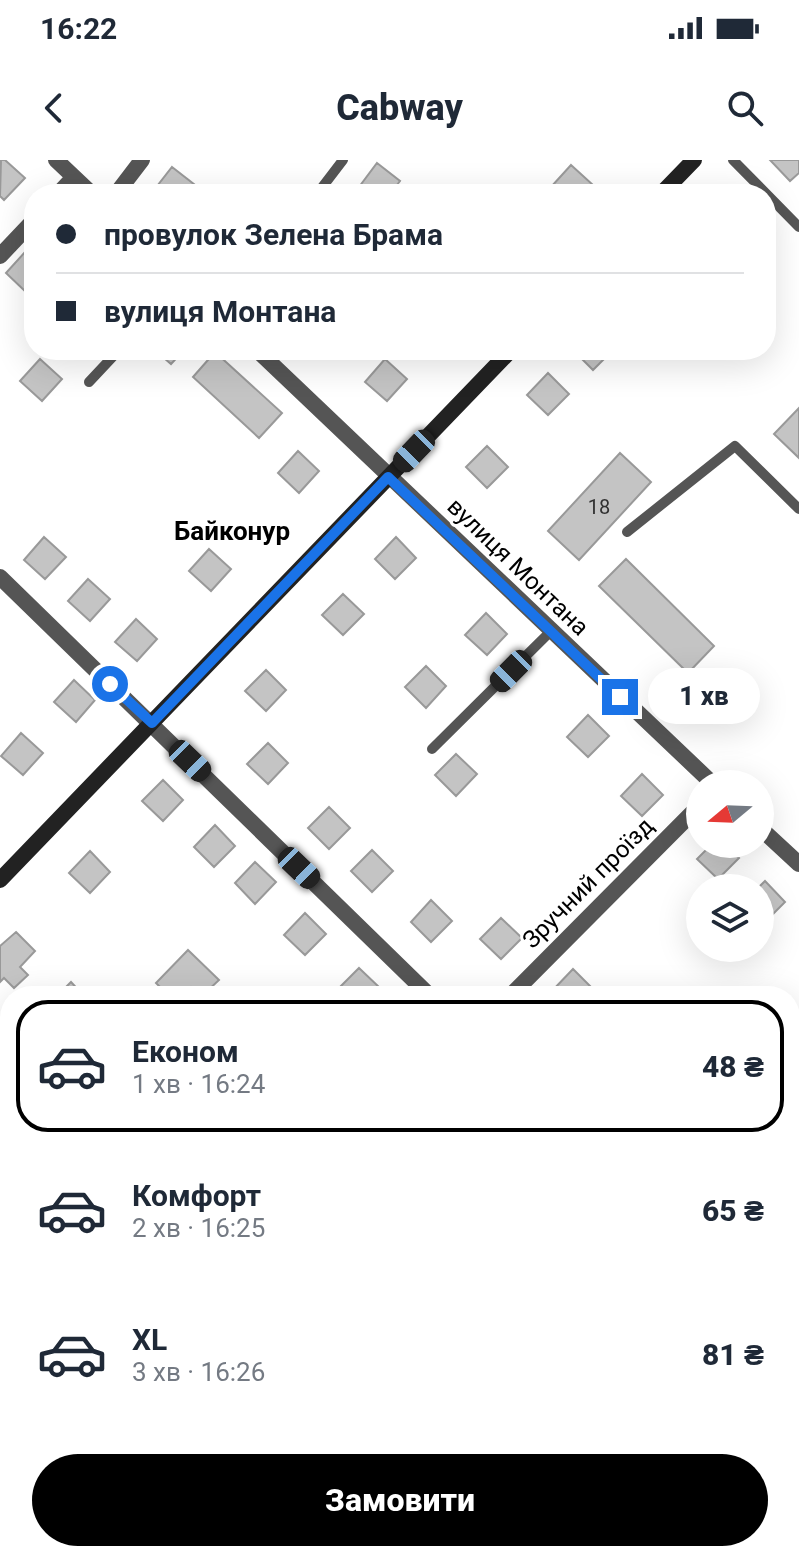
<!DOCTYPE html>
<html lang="uk">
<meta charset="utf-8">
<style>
body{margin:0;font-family:Roboto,sans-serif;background:#f6f6f7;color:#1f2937;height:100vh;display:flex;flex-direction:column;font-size:30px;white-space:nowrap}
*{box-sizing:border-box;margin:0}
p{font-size:26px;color:#747a83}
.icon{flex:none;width:44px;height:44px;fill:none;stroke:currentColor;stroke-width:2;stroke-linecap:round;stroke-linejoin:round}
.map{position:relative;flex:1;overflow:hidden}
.sheet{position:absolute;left:0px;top:826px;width:800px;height:576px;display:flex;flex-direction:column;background:#fff;border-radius:32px 32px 0 0;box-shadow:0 8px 32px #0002}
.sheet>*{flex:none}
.banner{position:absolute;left:24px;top:24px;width:752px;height:176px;border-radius:32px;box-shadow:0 8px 32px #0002;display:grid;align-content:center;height:176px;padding:0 32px;background:#fff}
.needle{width:52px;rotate:251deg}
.fabs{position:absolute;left:686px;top:610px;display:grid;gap:16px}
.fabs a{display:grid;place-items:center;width:88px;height:88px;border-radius:50%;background:#fff;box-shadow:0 8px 32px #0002;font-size:40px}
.end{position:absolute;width:36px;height:36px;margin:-18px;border:10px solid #1a73e8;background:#fff;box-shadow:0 0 0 4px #fff}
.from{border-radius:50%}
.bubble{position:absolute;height:56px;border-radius:28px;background:#fff;box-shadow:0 8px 32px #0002;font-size:26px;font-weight:800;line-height:56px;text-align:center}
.car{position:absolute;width:24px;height:48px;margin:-24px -12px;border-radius:10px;box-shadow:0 0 6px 2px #0007;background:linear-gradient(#222 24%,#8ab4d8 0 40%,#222 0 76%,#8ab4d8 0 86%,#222 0)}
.banner b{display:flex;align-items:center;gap:28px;height:76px;font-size:30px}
.banner b+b{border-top:2px solid #e0e1e3}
.banner i{width:20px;height:20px;background:#1f2937}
ul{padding:14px 0 0;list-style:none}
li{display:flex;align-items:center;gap:24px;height:132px;margin:0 16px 12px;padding:0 16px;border:4px solid transparent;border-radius:32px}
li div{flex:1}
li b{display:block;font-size:30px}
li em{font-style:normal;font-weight:800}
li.current{border-color:#000}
li>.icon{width:72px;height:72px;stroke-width:1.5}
.primary-button{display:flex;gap:16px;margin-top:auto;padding:16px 32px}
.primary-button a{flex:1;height:92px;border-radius:48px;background:#000;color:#fff;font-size:32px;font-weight:800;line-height:92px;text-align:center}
.status{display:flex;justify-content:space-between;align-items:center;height:56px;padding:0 40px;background:#fff;direction:ltr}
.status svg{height:22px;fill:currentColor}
header{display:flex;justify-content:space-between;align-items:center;height:104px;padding:0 32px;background:#fff;font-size:36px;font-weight:800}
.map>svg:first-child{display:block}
.green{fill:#dcdcdc}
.building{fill:#c4c4c4;stroke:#999;stroke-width:2}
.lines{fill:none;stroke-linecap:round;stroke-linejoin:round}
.service{stroke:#555;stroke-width:10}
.minor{stroke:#555;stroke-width:16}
.tertiary{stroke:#555;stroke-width:16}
.secondary{stroke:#222;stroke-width:16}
.route{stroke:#1a73e8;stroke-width:10}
.labels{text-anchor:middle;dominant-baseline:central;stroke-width:6;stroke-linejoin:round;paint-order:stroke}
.number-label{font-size:20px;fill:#313131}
.street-label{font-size:24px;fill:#000;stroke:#fff}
.neighbourhood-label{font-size:26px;font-weight:bold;fill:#000;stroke:#fff}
</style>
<div class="status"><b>16:22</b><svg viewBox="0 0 49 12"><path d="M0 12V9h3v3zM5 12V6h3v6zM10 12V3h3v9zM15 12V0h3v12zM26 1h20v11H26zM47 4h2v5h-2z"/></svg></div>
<header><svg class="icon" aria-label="back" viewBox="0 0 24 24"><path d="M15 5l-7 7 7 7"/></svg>Cabway<svg class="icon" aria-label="search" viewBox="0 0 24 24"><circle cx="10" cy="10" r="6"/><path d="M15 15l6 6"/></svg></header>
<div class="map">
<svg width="799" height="1402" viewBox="0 0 799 1402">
<rect width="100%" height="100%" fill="#fff"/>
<path class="green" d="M799,1165v80l-9,10v-80z
M389,1392h69l-10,10h-68z
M583,1392h61l-10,10h-61z"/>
<path class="building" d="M1,0h4l20,18 -21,22 -4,-4z
M770,0h29v13l-9,8z
M377,3l23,18 -10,13h-22l-9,-7z
M571,5l22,20 -8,9h-27l-7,-7z
M172,7l23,18 -7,9h-29l-5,-4z
M26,91l8,7v27l-7,8 -21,-20z
M155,190h29l-13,14z
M573,190h40l-20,20z
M215,192l67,61 -23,25 -66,-61z
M40,199l22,20 -20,22 -22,-20z
M385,199l22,20 -20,22 -22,-19z
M548,213l21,21 -21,21 -21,-20z
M799,248v50l-25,-24z
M487,286l21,21 -21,21 -21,-21z
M298,291l21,20 -20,22 -21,-20z
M620,293l31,29 -72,78 -31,-29z
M44,377l22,20 -21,22 -21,-19z
M396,377l20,21 -21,21 -20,-20z
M209,389l22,20 -20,22 -22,-20z
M626,399l88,87 -26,27 -89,-87z
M88,419l22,20 -20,22 -22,-20z
M343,434l21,20 -21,21 -21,-20z
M486,453l21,21 -20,21 -22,-20z
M136,459l21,20 -20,22 -22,-19z
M426,506l20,20 -20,22 -21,-21z
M266,510l20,20 -20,21 -21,-20z
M731,511l21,21 -21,21 -21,-20z
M74,520l21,20 -19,22 -22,-20z
M588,555l21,21 -21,21 -21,-20z
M21,573l22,20 -20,22 -22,-19z
M268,583l20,20 -20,21 -21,-20z
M456,594l21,20 -21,22 -21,-21z
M642,614l21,21 -21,21 -21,-20z
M163,620l20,20 -20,21 -21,-20z
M329,647l21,21 -21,21 -21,-21z
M215,665l20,21 -21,21 -20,-20z
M712,684h12l15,14 -21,21 -21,-20z
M372,690l21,21 -21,21 -21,-21z
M90,691l20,21 -20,21 -21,-20z
M255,702l21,20 -21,22 -20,-21z
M765,721l20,21 -21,21 -4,-4 -2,-31z
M431,740l21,21 -21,21 -20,-20z
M305,753l21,21 -21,21 -21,-20z
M501,758l21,20 -21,21 -21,-20z
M16,772l19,19 -15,16 8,8 -14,13 -10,-10 -4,4v-36z
M188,790l31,30 -17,16 -11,-9 -7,6 4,3h-19l-13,-13z
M359,808l21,20 -8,8h-26l-8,-7z
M573,809l21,21 -6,6h-30l-6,-5z
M71,822l13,14h-27z
M0,927l10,9v9l-9,9z
M10,962v47l-10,-9v-27z
M799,1101v42l-9,-9v-23z
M790,1134l9,9v19l-9,9z
M790,1354l9,7v21l-14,19 -13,-9h18z
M0,1371l8,2 -6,29h-2z
M155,1392l10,10h-27l9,-9z
M193,1392h30l-10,10h-11z
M510,1392h70l-10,10h-70z"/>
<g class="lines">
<path class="service" d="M733,0l66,67
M317,34l26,-34
M89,222l30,-32
M627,372l108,-86 64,63
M432,589l118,-117
M459,1402l10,-10"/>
<path class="minor" d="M56,0l36,34
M58,34l16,-17
M116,34l26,-34
M0,96l34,-36
M257,190l456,434
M0,417l430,419
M760,668l39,36
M510,836l190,-191
M0,875l10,9
M790,1068l9,-9
M172,1392l10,10
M757,1392l14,10"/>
<path class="tertiary" d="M790,1292l9,-9
M684,1402l10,-10"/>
<path class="secondary" d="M661,34l33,-34
M0,720l511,-530"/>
</g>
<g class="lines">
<path class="route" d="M110,524l42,39 236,-246 232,220"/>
</g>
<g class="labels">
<g class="number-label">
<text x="599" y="347">18</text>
</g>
<g class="street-label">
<text transform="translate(518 407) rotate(44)">вулиця Монтана</text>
<text transform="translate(588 723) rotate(-45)">Зручний проїзд</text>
</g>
<g class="neighbourhood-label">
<text x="232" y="371">Байконур</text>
</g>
</g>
</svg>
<div class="fabs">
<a><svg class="needle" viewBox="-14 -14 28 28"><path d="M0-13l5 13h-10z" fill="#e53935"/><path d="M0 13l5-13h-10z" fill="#747a83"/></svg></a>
<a><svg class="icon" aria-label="layers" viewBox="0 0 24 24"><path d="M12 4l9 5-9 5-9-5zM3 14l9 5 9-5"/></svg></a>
</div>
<i class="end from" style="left:110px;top:524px"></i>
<i class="end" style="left:620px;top:537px"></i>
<div class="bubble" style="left:648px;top:508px;width:112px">1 хв</div>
<i class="car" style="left:414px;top:291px;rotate:224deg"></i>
<i class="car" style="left:511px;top:511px;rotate:225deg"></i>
<i class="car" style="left:190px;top:601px;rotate:134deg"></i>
<i class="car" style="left:299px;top:708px;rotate:134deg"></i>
<div class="banner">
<b><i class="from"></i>провулок Зелена Брама</b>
<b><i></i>вулиця Монтана</b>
</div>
<section class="sheet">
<ul>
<li class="current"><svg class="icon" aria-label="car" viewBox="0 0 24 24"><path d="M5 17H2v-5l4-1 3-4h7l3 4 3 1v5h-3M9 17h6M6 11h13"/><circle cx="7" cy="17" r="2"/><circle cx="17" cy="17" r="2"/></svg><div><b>Економ</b><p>1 хв · 16:24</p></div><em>48 ₴</em></li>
<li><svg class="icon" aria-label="car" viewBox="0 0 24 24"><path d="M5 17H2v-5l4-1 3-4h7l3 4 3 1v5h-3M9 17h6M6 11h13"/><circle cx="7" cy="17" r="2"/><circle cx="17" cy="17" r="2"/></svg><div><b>Комфорт</b><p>2 хв · 16:25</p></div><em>65 ₴</em></li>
<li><svg class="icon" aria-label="car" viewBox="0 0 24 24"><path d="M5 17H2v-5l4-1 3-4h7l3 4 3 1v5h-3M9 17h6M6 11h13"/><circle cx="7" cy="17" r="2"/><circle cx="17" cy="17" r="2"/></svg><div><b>XL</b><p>3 хв · 16:26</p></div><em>81 ₴</em></li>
</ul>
<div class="primary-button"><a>Замовити</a></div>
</section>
</div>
